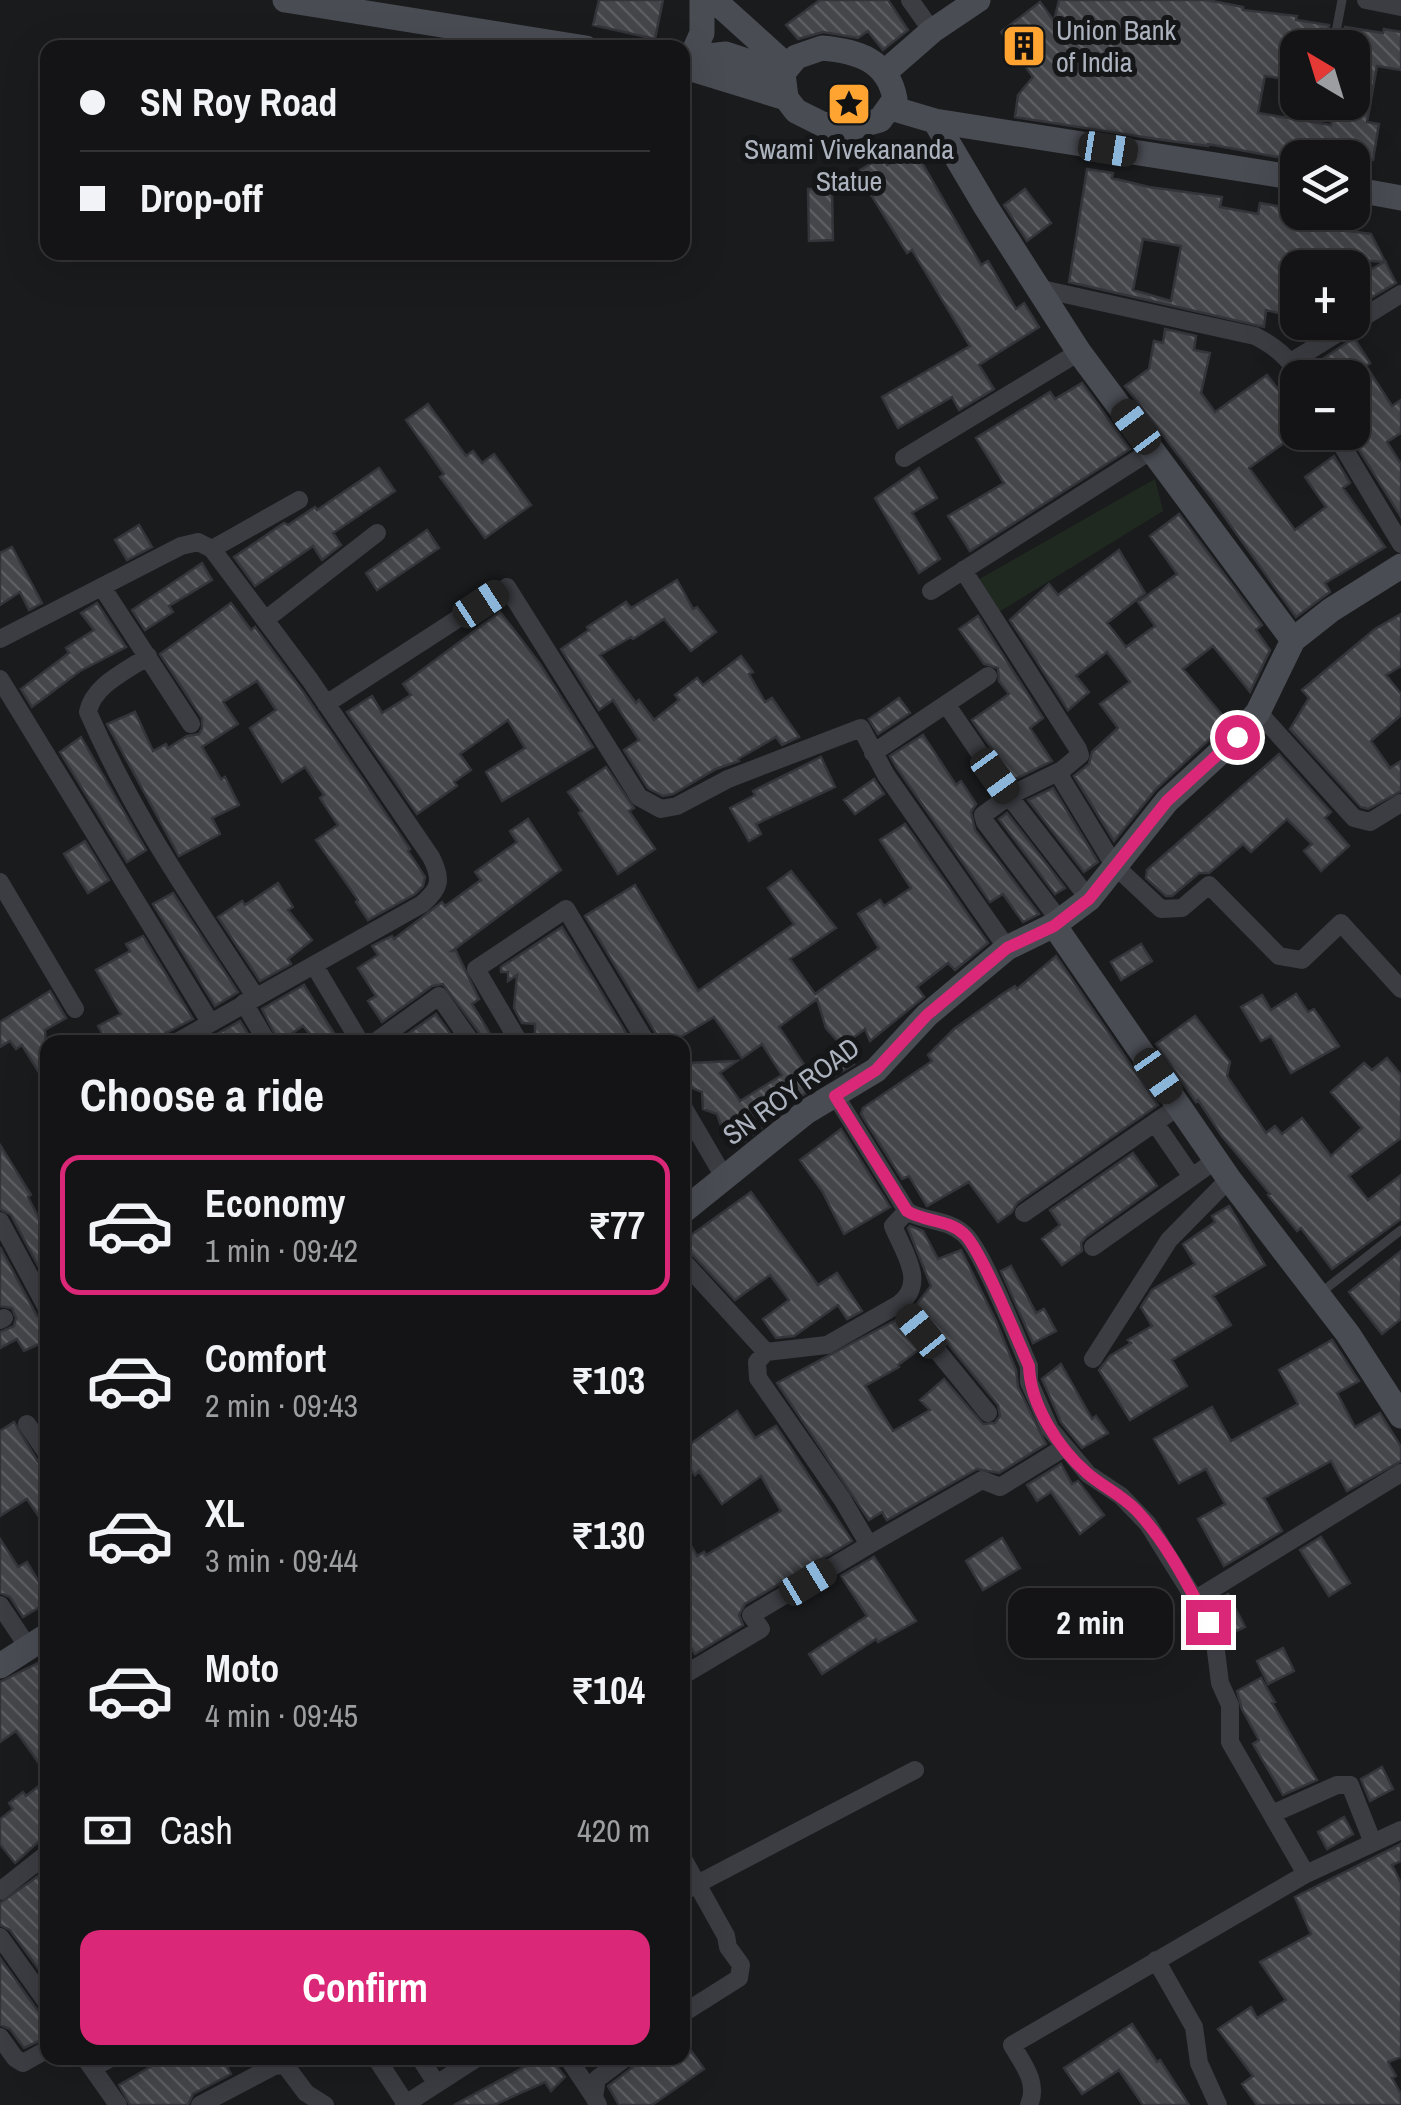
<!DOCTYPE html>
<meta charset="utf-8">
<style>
body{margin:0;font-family:"Archivo Narrow",sans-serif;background:#1d1d1f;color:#f1f3f6;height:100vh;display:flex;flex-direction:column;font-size:38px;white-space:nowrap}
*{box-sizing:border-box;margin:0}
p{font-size:32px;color:#9d9ea1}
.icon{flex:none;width:55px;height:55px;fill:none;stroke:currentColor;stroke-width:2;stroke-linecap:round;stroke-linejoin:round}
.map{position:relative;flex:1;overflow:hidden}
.sheet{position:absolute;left:40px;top:1035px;width:650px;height:1030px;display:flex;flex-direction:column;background:#141416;border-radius:20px;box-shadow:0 10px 40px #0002,0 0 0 2px #333335}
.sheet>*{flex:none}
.guide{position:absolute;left:40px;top:40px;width:650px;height:220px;border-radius:20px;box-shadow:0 10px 40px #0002,0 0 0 2px #333335;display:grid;align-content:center;height:220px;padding:0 40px;background:#141416}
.needle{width:65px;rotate:322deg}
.fabs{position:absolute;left:1280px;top:30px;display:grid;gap:20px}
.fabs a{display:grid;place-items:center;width:90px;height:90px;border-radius:20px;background:#141416;box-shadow:0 10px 40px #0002,0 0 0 2px #333335;font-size:50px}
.end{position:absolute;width:45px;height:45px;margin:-22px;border:12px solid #db2777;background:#fff;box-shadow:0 0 0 5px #fff}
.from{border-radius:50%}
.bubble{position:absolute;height:70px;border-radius:20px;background:#141416;box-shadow:0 10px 40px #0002,0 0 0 2px #333335;font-size:32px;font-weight:700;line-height:70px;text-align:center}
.car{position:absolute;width:30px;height:60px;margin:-30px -15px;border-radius:12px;box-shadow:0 0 8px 2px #0007;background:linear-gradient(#222 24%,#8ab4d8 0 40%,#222 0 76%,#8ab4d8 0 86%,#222 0)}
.guide b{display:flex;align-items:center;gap:35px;height:95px;font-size:38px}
.guide b+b{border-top:2px solid #333335}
.guide i{width:25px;height:25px;background:#f1f3f6}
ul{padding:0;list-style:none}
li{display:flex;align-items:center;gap:30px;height:140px;margin:0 20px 15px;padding:0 20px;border:5px solid transparent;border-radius:20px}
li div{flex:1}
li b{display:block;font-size:38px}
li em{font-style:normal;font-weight:700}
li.on{border-color:#db2777}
li>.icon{width:90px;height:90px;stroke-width:1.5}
h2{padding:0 40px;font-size:45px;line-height:120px}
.pay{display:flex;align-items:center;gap:25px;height:110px;padding:0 40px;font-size:38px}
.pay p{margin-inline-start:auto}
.button{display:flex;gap:20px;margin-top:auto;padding:20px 40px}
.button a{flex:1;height:115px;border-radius:20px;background:#db2777;color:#fff;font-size:40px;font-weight:700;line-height:115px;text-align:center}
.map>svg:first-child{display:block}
.park{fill:#202920}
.building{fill:url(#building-back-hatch);stroke:#34353a;stroke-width:2.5;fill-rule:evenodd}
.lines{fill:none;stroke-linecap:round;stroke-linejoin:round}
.lane{stroke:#3b3d43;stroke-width:9}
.street{stroke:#3b3d43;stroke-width:18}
.secondary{stroke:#494c53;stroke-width:25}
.route{stroke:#db2777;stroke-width:12}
.labels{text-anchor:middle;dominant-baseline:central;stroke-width:10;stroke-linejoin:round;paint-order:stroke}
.poi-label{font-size:28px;fill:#acb3be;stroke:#151618;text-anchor:start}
.street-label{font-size:28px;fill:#acb3be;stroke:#151618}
</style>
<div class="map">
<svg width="1401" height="2105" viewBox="0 0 1401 2105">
<defs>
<pattern id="building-back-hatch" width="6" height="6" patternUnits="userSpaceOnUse" patternTransform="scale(2.5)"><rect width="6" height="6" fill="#44464a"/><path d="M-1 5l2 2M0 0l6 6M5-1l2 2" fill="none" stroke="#5c5e62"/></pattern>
</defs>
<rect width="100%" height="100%" fill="#1a1b1d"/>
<path class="park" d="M1155,479l8,32 -169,104 -18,-34z"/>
<path class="building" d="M599,0h64l-8,39 -62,-14z
M820,0h68l20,30 -25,20 -15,-19 -10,7 -35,-6 -25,7 -12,-14z
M1059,0h148l36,7v3l54,6 -1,4 33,5 -4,23h-27v28l-11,-1 -1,4 -21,-3 -7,37 73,12 1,-9 20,4v-72h-11l4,-21 38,6 1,-4 17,3v38l-24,-4 -10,56 12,2 -6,36 -21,-1v-2l-30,-5 -1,6h-23v3l-90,-17v2l-45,-6 -148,-23 3,-22 15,-18 -32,-45 39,-30 14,19z
M914,149l67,116 7,-4 28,48 8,-6 15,24 -60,38 15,24 -35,21 -7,-13 -54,31 -16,-31 88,-51 -58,-96 -5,3 -50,-81 25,-15 5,8z
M1087,169l26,4 -1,5 37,9 73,10 -2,10 38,7 2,-11 29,5 -3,15 85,11 25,49 -44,26v-28l32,-19 -73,-6 -2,12h-11v16l-8,32 -24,-6 -2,17 -195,-45zM1143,239l38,7 -10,55 -38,-11z
M808,189h24l1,51 -24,1z
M1025,189l26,34 -24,18 -23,-36z
M1165,329l31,7 -2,14 16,3 -9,40 14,19 52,-37 31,40v18l-49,35 46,62 31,-23 -21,-30 29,-21 16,27 -7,5 42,59 -60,36 5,9 -34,25 -87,-122 -84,-109 24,-17 5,-28 9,2z
M1354,338l16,25 -4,3 26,40 9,-6v33l-14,9 14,22v53l-49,-78v-61h-39l-4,-10z
M1082,383l48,66 -160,102 -22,-35 56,-33 -28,-45 74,-46 5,7z
M428,404l38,52 7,-5 9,12 12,-9 37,51 -46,33 -45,-61 4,-3 -38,-54z
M379,468l16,23 -62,42 8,12 -19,15 -9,-14 -58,40 -21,-29 50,-34 4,2 27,-18 2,3z
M919,468l18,30 -25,15 28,46 -21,14 -44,-75z
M1179,514l83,111 -6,5 14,20 -20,42 -37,-46 -30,23 45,53 -72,67 -42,52 -40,-65 15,-12 3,-12 26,-24 -18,-24 30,-22 -23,-30 -31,24 13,16 -21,18 -58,-90 39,-36 9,11 61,-45 26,43 -38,30 19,24 29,-21 -17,-24 39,-28 -27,-38z
M139,525l13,22 -25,13 -12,-20z
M427,530l12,18 -62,42 -11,-17z
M12,547l30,56 -13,7 -9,-18 -20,13v-52z
M202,563l10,17 -43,26 4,6 -28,18 -13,-20z
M677,580l16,29 4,-2 19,25 -25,19 -27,-32 -31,20 -2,-2 -31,18 36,48 3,-3 15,20 25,-20 -4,-5 22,-17 6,7 38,-29 12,16 -4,2 16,28 7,-4 27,39 -17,8 -6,-8 -38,22 1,2 -23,8 -43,25 -10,2 -15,-8 -24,-38 15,-10 -26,-40 -14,10 -38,-61 28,-19 -2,-3 39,-25 5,6z
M97,603l29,44 -46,24 -48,36 -11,-18 48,-36 -3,-5 28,-18 -13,-17z
M231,603l20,27 4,-3 49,66 106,156 -2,2 17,26 -2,9 -8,8 -47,26 -12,-18 2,-2 -42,-60 22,-15 -18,-27 4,-3 -19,-28 -23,15 -32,-54 26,-18 -19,-29 -34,21 15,22 -36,23 19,32 4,-2 14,28 -27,13 8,16 -41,22 -72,-132 28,-12 18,39 13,-7 2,4 19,-12 12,-2 3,-5v-11l-42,-64z
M500,612l40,52 53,83 -91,54 -16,-29 39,-24 -17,-28 -48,34 11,16 -17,12 3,4 -40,28 -70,-102 25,-16 10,17 29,-18 -8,-11z
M1401,614v52l-15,9 15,19v21l-30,26 19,27 11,-7v30l-33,18 -7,-2 -71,-78 19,-31 -7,-8 73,-61z
M978,616l65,102 -13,10 22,33 -39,19 -41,-60 37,-26 -10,-13 -1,-13 -14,-4 -25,-35z
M899,698l11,15 -32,21 -9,-15z
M923,735l33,50 5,-4 15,23 -5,8 4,18 64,84 -16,8 -20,-28 -13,8 -93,-134 -7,-12z
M81,737l65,113 -19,12 -67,-110z
M1279,754l52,58 -6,6 24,28 -28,25 -17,-20 8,-7 -25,-25 -36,33 -8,-8 -34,29h-10l-27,23h-6l-20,-18 1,-8z
M821,757l14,30 -79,37 5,10 -12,7 -19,-33 25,-13 -2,-4z
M606,767l28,41 -5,3 26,38 -37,25 -39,-61 3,-2 -14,-19z
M874,779l10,15 -29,20 -11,-14z
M1053,788l45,74 -14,10 -56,-72z
M1007,813l58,75 -10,6 -56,-75z
M528,819l33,51 -109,81h4l23,48 -7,5 23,38h-12l-2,-7 -38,-51 -11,2 -50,36 -14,-21 8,-5 -18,-28 20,-13 -6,-9 20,-10 2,3 48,-37 3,4 36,-26 -6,-8 42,-30 -7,-11z
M905,824l83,119 -33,27 -7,-7 -31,24 7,10 -54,44 -5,-12 -23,17 -16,-18 -9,-29 -38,28 32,48 36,-22 7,11 -58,35 -3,-5 -39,26 7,8 -24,19 -1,-6 -10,-1 -9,-26 -14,-5 -1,-17 -19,-8 5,-21 49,-2 -17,12 20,28 42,-26 -20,-31 -20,14 -28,-41 -42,25h-11l-76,-126 50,-31 63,106 96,-67 -26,-36 23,-17 45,57 -46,31 25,35 64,-46 -21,-34 22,-14 4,6 27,-18 -31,-48z
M85,841l24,39 -21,13 -24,-39z
M278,883l15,24 -5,3 24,30 -24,19 3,5 -31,17 -42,-64 24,-16 3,4z
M173,893l65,99 -23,14 -62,-102z
M562,927l69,114 -1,1h-82v-6l-13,-1v-11l-13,-1 -8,-15 3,-33 -9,6v-9h-7v-5z
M143,936l50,83 -45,23h-41l-9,-16 23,-12 -25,-44 34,-19 -4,-7z
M1141,944l11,17 -31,19 -10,-18z
M1056,956l102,149 -141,98 -5,9 -14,10 -29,-40 -42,24 -18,-30 -7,3 -41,-65 2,-6 69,-47 -4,-6 26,-26 47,-34 14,-9 2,3z
M304,985l24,39 12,18h-23l-14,-16 -24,16 -17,-33z
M50,991l16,27 -21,12 3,57 -26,-42 -6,4 -6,-8 -10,6v-25z
M1296,994l12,18 6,-3 25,37 -48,27 -20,-37 -10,5 -20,-34 21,-12 9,15z
M436,1014l20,28h-60z
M1195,1016l35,46 -3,14 39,57 9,-7 7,8 20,-16 29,38 31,-28 -31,-36 33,-29 8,7 15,-12 14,17v63l-52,38 19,24 33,-25v44l-69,50 -31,-41 -4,3 -29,-36 2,-1 -48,-58 -24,-36 -2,2 -40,-58z
M240,1021l13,21h-50z
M841,1129l49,78 -46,27 -22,-43 -22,-31z
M0,1145l31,50 -3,2 20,39v39l-4,2 -33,-62 -11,-6z
M1133,1153l24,33 -71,51 -5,6 1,8 -20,14 -20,-26 18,-14 -10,-15z
M751,1192l67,93 19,-12 25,38 -15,8 -9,-14 -44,31 -18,2 -13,-19 26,-19 -19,-25 -35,25 -49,-52 -2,-8z
M1229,1206l36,59 -52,31 18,29 -59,35 15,26 -57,34 -31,-50 11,-14 21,-13 -3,-3 24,-14 -11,-19 11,-17 43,-26 -12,-20 32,-22 -3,-6z
M910,1226l13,5 15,28 23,-9 35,71 20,49 2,17 28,57 -47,29 -22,-4 -90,51 -5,-8 -13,8 -92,-137 119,-63 24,29 -22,16 1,2 -34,19 28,45 37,-21 -10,-10 24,-21 39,45 12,-1 5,-7 -2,-11 -82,-100 15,-19 -23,-58z
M0,1247l37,69 11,6v18l-24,11 -7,-12 -17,9v-16l14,-6 2,-8 -4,-10 -12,-2z
M1401,1251v68l-19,15 -33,-42z
M1011,1266l25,47 8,-4 12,22 -23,12 -32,-72z
M1332,1340l27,41 -22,12 18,34 25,-14 21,34v14l-54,30 -16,-30 -67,37 18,33 -58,35 -26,-47 27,-15 -19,-35 -27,14 -25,-44 58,-32 19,34 67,-37 -19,-34z
M1061,1364l31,55 4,-3 12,17 -26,15 -21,-26 -19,-43z
M737,1411l18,27 21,-12 76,115 -107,63 -6,11 4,10 -48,29 -13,-21v-103l15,26 7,-4 2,3 75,-44 -20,-35 -39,28 -23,-33 -4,4 -13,-17v-8z
M14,1422l24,40 10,5v63l-21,-31 -27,17v-85z
M1061,1464l11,20 6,-3 26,34 -24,19 -29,-42 -14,9 -10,-16z
M1321,1537l29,46 -21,13 -29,-46z
M1002,1538l18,30 -37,22 -17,-29z
M0,1539l18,28 9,-5 21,35v5l-25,15 -13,-20 -10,-4z
M874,1557l42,64 -38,21 -2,-3 -54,35 -13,-20 58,-38 -26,-40z
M1228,1594l17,33 -17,8 -16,-31z
M1283,1648l11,23 -26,13 -11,-23z
M48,1658v118l-32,-45 -16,11v-60z
M1261,1678l14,24 -3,1 45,77 -34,15 -30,-51 6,-4 -17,-31 -5,-18z
M1382,1767l11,22 -23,12 -9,-22z
M48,1779v54l-33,30 -15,-19v-25l13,-10 -4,-6 14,-11 3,4z
M1344,1817l9,17 -26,15 -9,-17z
M1401,1844v17l-9,4 9,18v174l-13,5 8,14 -4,2 9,16v11h-144l-15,-21 11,-8 -35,-47 33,-22 6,11 29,-18 -26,-38 51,-28 -16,-37z
M48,1869v113l-38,-52 -10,-5v-22z
M0,1958l38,53 10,5v21l-24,11 -14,-19 -10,-4z
M1132,2024l25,38 3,-2 29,45h-46l-24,-35 -37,24 -18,-26z
M682,2038l22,31 -52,36h-33l-11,-19 25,-19 4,-9h45z
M166,2058h56l9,16 -38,20 -5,11h-58l-11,-20z
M541,2058h9l15,19 -14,14 -6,-9 -51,23h-40z"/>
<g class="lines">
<path class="lane" d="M1333,48l9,-48
M1319,1294l82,-64"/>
<path class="street" d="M910,0l22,31
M1366,0l35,7
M1037,288l218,48c20,10 34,22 46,42
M1291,362l110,-68
M1334,432l67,112
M904,458l175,-106
M212,549l87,-49
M963,570l115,179 2,6 -18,15 -1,8 53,87 47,44 21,-1 27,-23 70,71 23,4 39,-37 60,66
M102,587l89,137
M931,591l221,-141
M265,620l112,-87
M0,639l181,-93 17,-4 14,7 98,131 121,177c11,22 10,31 -9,47l-245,138
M148,656c-21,15 -55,29 -60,56 46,105 105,189 167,284
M0,679l210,343
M326,704l181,-117 132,210 22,12 16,-3 51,-27 133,-51 25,47 121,173
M946,704l63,92 80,103
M1258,712l96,106 16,4 31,-19
M873,753l115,-77
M0,882l75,127
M1060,921l-75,-99 -2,-7 26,-19 53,-26
M314,965l46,77
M244,1003l23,39
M375,1042l64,-46 32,46
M519,1042l-43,-73 90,-60 80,133
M835,1095l72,116c17,11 41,8 57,23 18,15 53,105 65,132v16l21,47 38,45 33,22 27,28 61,98 5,13 6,48 10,22v37l76,132
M682,1105l42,72
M1155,1123l37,54
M1024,1213l155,-107
M0,1221l48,89
M1093,1247l123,-87
M682,1260l84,92
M899,1304c28,-21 5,-51 -6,-78l14,-15
M0,1320l4,-2
M1093,1359l76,-119 60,-61
M27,1424l21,31
M869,1545l113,-65 18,7 65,-40
M1196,1599l205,-126
M0,1605l28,42
M682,1676l79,-47 -10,-14 118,-70 -27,-46 -84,-121 -1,-16 9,-10 61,-7 72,-41 89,109
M1272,1814l65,-29h13l23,58
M682,1857l44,79 2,11 13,18 -2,13 -57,36
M0,1891l48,-38
M682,1892l233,-122
M0,1937l48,67
M1156,1960l38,67 5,36 19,42
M0,2037l15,21 8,5 25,-14
M85,2058l33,47
M376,2058l30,46
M420,2058l16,25
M568,2058l26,39
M93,2068l18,-10
M200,2105l74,-39 11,-1 21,28 19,12
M404,2105l73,-47
M598,2105l-4,-8 3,-18 28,-21
M1029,2105c10,-22 -6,-41 -17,-60l294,-171 95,-44"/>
<path class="secondary" d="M285,0l301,48
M714,0l73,66
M822,48c35,3 66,12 73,51l-15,21 -29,8 -29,-4 -26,-13 -10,-13 -3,-25 13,-16z
M691,58l11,-25v-33
M682,59l44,-5 57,19
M682,66l104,32
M885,72l47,-41 46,-31
M891,108l44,13 363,57
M935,121l51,86 93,145 214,288
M1352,189l49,9
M1054,925l175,254 119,155 53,82
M682,1212l124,-100 70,-42 51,-55 80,-67 47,-23 35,-26 78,-98 70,-64 21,-25 35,-72 38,-30 70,-44
M0,1666l48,-31"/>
</g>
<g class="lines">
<path class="route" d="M1208,1622c-21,-38 -41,-79 -71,-111 -15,-16 -34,-24 -50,-38 -29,-25 -57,-69 -58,-107 -12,-27 -48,-117 -65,-132 -16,-15 -40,-12 -57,-23l-72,-115 41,-26 51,-55 80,-67 47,-22 35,-27 78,-98 70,-64"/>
</g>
<defs>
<symbol id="building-square" viewBox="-11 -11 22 22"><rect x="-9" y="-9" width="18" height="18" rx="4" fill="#ffa331" stroke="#151618"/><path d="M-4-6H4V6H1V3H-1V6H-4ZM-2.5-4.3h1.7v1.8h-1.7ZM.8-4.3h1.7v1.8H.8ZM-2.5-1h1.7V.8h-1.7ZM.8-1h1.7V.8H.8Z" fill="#111"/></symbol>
<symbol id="sight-square" viewBox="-11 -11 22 22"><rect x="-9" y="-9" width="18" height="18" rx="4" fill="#ffa331" stroke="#151618"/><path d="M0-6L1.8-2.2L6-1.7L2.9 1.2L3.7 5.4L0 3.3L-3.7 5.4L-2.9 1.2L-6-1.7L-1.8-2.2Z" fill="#111"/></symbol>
</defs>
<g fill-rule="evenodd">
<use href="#building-square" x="999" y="21" width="50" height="50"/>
<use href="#sight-square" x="824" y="79" width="50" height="50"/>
</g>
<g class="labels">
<g class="poi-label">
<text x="1056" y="30">Union Bank<tspan x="1056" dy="32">of India</tspan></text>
<text x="849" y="149" text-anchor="middle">Swami Vivekananda<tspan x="849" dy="32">Statue</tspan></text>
</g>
<g class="street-label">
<text transform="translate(791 1091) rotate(-36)">SN ROY ROAD</text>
</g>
</g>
</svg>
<div class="fabs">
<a><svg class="needle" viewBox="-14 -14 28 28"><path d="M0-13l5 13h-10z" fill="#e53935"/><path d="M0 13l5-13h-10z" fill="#9d9ea1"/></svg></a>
<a><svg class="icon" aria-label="layers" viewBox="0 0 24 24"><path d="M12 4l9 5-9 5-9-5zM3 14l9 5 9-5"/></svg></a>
<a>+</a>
<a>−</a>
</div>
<i class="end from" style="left:1237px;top:737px"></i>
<i class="end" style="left:1208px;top:1622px"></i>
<div class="bubble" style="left:1008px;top:1588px;width:165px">2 min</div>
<i class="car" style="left:1108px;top:149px;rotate:99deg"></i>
<i class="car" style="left:1136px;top:427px;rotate:323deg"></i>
<i class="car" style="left:481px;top:604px;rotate:57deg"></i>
<i class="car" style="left:995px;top:776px;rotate:144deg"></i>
<i class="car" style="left:1158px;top:1076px;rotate:145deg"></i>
<i class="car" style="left:921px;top:1331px;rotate:321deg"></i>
<i class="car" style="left:808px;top:1582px;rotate:59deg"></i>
<div class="guide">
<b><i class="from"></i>SN Roy Road</b>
<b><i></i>Drop-off</b>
</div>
<section class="sheet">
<h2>Choose a ride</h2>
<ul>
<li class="on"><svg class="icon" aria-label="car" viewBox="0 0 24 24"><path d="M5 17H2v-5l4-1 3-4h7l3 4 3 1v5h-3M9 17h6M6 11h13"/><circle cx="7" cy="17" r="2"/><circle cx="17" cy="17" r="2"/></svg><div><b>Economy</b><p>1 min · 09:42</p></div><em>₹77</em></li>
<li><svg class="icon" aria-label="car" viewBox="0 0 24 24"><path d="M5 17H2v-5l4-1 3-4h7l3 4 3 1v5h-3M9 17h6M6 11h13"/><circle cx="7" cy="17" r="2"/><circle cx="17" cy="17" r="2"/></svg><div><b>Comfort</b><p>2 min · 09:43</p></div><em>₹103</em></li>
<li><svg class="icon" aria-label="car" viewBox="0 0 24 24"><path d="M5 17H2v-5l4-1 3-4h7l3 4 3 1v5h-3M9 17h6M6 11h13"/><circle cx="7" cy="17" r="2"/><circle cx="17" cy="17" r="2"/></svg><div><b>XL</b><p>3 min · 09:44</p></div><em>₹130</em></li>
<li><svg class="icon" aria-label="car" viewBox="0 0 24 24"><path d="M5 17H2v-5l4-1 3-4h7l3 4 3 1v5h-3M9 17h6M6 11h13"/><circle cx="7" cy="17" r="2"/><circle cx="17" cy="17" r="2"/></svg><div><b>Moto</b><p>4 min · 09:45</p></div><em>₹104</em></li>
</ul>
<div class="pay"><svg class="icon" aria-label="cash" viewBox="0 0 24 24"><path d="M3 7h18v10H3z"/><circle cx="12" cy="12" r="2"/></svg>Cash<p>420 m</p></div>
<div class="button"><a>Confirm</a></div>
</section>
</div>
